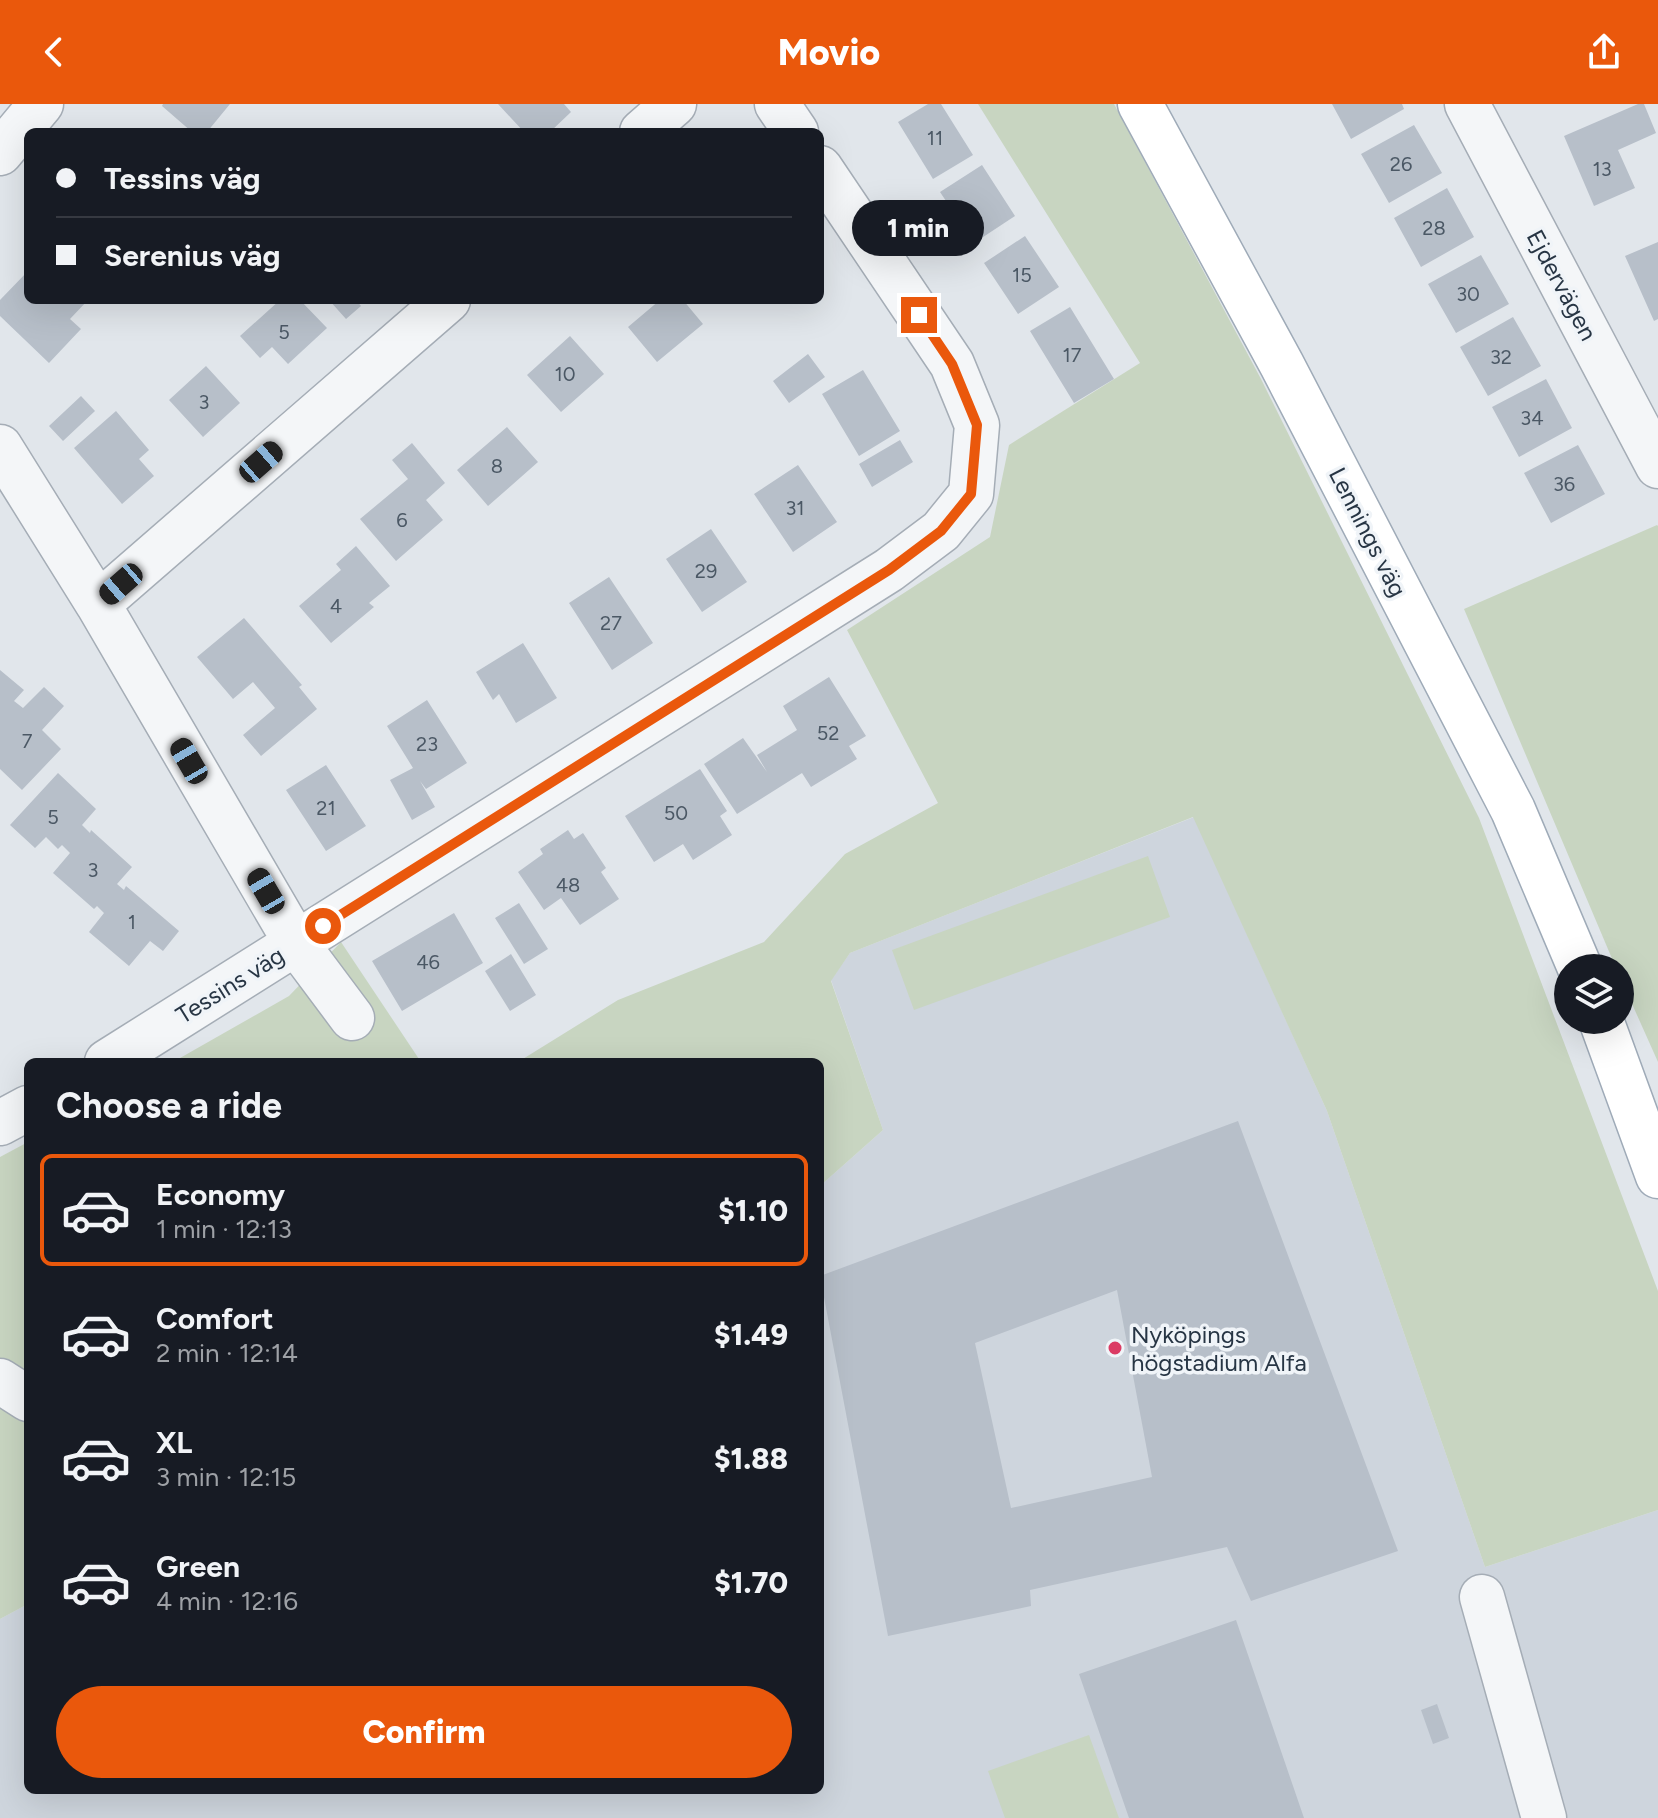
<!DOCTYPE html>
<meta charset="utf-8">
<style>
body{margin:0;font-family:Figtree,sans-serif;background:#242831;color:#f1f3f6;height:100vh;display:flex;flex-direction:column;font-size:30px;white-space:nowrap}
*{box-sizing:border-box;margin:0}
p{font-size:26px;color:#9ea1a6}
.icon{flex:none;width:44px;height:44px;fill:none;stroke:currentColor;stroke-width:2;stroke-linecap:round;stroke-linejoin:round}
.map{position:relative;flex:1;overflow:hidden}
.panel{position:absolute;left:24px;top:954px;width:800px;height:736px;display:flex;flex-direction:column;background:#171b24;border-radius:12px;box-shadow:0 8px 32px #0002}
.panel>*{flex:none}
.guide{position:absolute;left:24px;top:24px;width:800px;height:176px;border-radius:12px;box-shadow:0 8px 32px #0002;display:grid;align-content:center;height:176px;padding:0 32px;background:#171b24}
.buttons{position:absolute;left:1554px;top:850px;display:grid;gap:16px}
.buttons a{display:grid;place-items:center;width:80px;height:80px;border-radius:50%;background:#171b24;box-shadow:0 8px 32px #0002;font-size:40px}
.end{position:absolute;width:36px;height:36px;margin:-18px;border:10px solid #ea580c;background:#fff;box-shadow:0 0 0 4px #fff}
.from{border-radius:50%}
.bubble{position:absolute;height:56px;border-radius:28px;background:#171b24;box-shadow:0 8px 32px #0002;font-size:26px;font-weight:800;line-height:56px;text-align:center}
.car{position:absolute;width:24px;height:48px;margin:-24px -12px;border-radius:10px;box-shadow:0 0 6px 2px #0007;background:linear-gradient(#222 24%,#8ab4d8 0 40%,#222 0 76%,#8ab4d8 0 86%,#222 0)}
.guide b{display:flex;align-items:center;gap:28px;height:76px;font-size:30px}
.guide b+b{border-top:2px solid #363941}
.guide i{width:20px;height:20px;background:#f1f3f6}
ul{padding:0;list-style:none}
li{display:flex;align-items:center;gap:24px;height:112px;margin:0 16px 12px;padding:0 16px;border:4px solid transparent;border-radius:12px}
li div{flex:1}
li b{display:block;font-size:30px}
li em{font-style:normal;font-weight:800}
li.on{border-color:#ea580c}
li>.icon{width:72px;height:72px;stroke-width:1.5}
h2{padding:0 32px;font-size:36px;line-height:96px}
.action{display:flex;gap:16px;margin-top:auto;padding:16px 32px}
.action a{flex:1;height:92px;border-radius:48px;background:#ea580c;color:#fff;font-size:32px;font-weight:800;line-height:92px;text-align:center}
header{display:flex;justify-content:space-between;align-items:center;height:104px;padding:0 32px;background:#ea580c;color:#fff;font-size:36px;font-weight:800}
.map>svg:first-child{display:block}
.built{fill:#ced5dd}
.green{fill:#c8d5c1}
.building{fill:#b7bfc9;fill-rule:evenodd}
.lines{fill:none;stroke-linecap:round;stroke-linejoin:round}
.minor-casing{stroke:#a5adb6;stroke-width:47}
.major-casing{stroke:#9fabb8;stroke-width:47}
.minor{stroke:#f4f6f8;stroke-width:44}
.major{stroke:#fff;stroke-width:44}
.route{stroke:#ea580c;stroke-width:10}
.poi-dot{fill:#db3b64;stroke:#f0f4f8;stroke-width:3}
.labels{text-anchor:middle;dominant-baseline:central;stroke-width:7;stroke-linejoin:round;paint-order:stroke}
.number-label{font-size:20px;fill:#4b5865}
.street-label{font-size:24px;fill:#273544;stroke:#f0f4f8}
.poi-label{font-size:24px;fill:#273544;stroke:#f0f4f8;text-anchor:start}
</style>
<header><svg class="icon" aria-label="back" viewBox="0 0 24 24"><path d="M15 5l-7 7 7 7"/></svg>Movio<svg class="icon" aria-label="share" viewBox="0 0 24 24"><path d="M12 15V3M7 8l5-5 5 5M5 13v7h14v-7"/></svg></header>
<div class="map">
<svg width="1658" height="1714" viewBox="0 0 1658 1714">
<rect width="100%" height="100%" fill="#e1e6eb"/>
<path class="built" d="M1194,713l133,294 158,456 173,-57v308h-1658v-199l28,-15v186h792v-604l63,-56 -52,-150 19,-27z"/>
<path class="green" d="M978,0h136l147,275 218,439 179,473v219l-173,57 -158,-456 -134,-294 -343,136 -19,28 52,149 -63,56v-124h-302l100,-62 146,-58 81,-88 93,-51 -91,-173 143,-93 19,-92 131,-82z
M1657,421l1,1v536l-38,-85v-9h-4l-152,-359z
M1148,752l22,61 -256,93 -22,-60z
M341,838l80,120h-248l116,-66z
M28,1038v462l-28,15v-462z
M1089,1631l30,83h-114l-17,-47z"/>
<path class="building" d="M163,0h67l-23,28h-15l-30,-26z
M498,0h66l7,8 -21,20h-26z
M928,0h13l32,51 -40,24 -35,-57z
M1332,0h70l2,5 -53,30z
M1638,0h6l12,29 -38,17 17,38 -41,18 -30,-70z
M1414,21l28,48 -53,30 -28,-49z
M982,61l33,51 -41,27 -34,-51z
M1447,84l27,49 -53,30 -27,-49z
M1025,132l34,51 -41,27 -34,-51z
M1658,138v77l-4,2 -29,-65z
M1481,151l28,49 -53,29 -28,-49z
M28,167v29h60l-18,19 11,10 -32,34 -49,-47v-16z
M280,196h20l27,28 -39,36 -16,-17 -12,11 -20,-22z
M329,196h27l5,6 -15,13z
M660,196h23l20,24 -46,38 -29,-35z
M1070,203l44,72 -40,24 -44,-72z
M1513,213l28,49 -53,30 -28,-49z
M570,232l34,38 -43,38 -34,-37z
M808,250l17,23 -36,26 -16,-22z
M206,262l34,37 -37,34 -34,-37z
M863,266l37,61 -41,25 -37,-62z
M1546,275l26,49 -53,29 -27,-50z
M81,292l14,15 -32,30 -14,-15z
M116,307l33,39 -10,9 15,17 -32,28 -48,-56z
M507,323l31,35 -50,44 -31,-36z
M900,336l13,22 -41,25 -13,-23z
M412,339l33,40 -19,17 17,20 -47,41 -36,-42 48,-40 -16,-19z
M1578,341l27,49 -54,29 -27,-50z
M798,361l39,57 -44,30 -39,-58z
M711,425l36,53 -45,30 -36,-53z
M356,442l34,40 -21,17 5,4 -43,36 -32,-37 42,-36 -5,-6z
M609,473l44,66 -41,27 -43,-67z
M244,514l58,67 -3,2 18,22 -56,47 -18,-21 32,-27 -22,-26 -20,17 -36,-42z
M523,539l34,55 -41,25 -17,-29 -6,6 -17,-28z
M0,566l24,20 -10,11 9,7 21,-21 20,19 -22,24 19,19 -39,41 -22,-21z
M829,573l37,59 -17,10 8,13 -46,28 -9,-14 -65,41 -33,-50 39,-26 24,34 -10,-17 40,-25 -14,-24z
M427,596l40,63 -41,26 -6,-8 15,26 -23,13 -22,-40 23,-12 -26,-42z
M326,661l40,61 -40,25 -40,-61z
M700,665l27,42 -7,5 12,19 -39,25 -10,-16 -29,18 -29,-46z
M58,669l38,36 -14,16 8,8 1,-3 41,37 -15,17 7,6 2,-4 53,45 -16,20 -13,-10 -21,25 -40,-34 15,-19 -7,-7 -3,3 -41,-36 17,-20 -8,-8 -4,4 -12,-12 -11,11 -25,-23z
M568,726l6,9 9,-6 23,35 -5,4 18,27 -39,26 -19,-27 -17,12 -26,-38 25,-18 -3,-5z
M519,799l29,46 -24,15 -29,-46z
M454,809l29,50 -81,48 -30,-50z
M511,850l25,41 -26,16 -25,-40z
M1238,1017l160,430 -147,50 -24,-54 -197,43 1,16 -143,30 -68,-360zM1117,1186l35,187 -141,31 -36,-165z
M1236,1516l68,198h-175l-50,-144z
M1437,1600l12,34 -16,6 -12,-34z"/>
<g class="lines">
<defs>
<path id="minor" d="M777,0l19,28
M1467,0l191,362
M642,28l32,-28
M0,49l41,-49
M0,343l98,157 198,339 56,75
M98,500l350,-304
M107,958l782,-492 52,-39 30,-37 6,-69 -25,-61 -132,-196
M0,1019l28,-15
M0,1277l28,18
M1482,1493l62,221"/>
<path id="major" d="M1140,0l142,261 231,445 67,158
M1601,916l57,156"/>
</defs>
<use href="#minor" class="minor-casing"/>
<use href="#major" class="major-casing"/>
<use href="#minor" class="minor"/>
<use href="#major" class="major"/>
</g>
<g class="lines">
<path class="route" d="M323,822l566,-356 52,-39 30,-37 6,-69 -25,-61 -33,-49"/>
</g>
<circle class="poi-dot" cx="1115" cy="1244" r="8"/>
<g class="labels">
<g class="number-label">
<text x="935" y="34">11</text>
<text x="1401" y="60">26</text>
<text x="1602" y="65">13</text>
<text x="1434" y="124">28</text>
<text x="1022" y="171">15</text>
<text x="1468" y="190">30</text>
<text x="284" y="228">5</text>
<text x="1072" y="251">17</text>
<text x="1501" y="253">32</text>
<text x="565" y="270">10</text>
<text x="204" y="298">3</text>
<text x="1532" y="314">34</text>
<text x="497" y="362">8</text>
<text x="1564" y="380">36</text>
<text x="795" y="404">31</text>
<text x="402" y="416">6</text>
<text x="706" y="467">29</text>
<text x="336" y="502">4</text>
<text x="611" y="519">27</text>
<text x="828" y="629">52</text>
<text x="27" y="637">7</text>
<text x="427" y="640">23</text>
<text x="326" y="704">21</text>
<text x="676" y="709">50</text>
<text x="53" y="713">5</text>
<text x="93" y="766">3</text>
<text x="568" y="781">48</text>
<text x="132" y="818">1</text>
<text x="428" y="858">46</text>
</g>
<g class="street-label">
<text transform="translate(1562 181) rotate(62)">Ejdervägen</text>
<text transform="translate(1368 428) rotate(63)">Lennings väg</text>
<text transform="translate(230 881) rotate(-32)">Tessins väg</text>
</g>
<g class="poi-label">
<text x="1131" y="1230">Nyköpings<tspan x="1131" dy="28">högstadium Alfa</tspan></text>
</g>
</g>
</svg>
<div class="buttons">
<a><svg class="icon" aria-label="layers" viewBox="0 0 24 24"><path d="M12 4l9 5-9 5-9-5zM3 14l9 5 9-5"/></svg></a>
</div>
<i class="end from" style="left:323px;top:822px"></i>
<i class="end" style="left:919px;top:211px"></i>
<div class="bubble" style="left:852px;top:96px;width:132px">1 min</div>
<i class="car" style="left:261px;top:358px;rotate:49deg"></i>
<i class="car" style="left:121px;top:480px;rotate:229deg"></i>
<i class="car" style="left:189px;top:657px;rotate:330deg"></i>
<i class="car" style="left:266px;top:787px;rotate:330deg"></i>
<div class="guide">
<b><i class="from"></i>Tessins väg</b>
<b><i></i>Serenius väg</b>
</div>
<section class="panel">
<h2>Choose a ride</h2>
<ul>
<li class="on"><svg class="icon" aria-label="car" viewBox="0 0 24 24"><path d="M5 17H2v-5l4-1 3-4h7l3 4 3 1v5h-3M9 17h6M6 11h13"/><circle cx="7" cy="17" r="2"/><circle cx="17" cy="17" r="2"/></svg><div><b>Economy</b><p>1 min · 12:13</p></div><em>$1.10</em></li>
<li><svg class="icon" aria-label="car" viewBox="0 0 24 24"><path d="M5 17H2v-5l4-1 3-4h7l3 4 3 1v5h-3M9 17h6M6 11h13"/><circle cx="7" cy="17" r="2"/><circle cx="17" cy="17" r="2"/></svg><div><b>Comfort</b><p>2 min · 12:14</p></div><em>$1.49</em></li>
<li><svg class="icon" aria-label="car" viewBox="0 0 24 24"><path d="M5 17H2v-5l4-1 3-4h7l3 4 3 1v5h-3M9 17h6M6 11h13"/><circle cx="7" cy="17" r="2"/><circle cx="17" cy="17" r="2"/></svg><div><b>XL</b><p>3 min · 12:15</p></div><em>$1.88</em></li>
<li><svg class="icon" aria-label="car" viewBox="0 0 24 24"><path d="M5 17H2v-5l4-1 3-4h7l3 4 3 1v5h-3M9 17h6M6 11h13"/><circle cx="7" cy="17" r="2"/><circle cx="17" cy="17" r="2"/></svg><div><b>Green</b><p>4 min · 12:16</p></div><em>$1.70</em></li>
</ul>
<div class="action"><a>Confirm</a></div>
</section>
</div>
